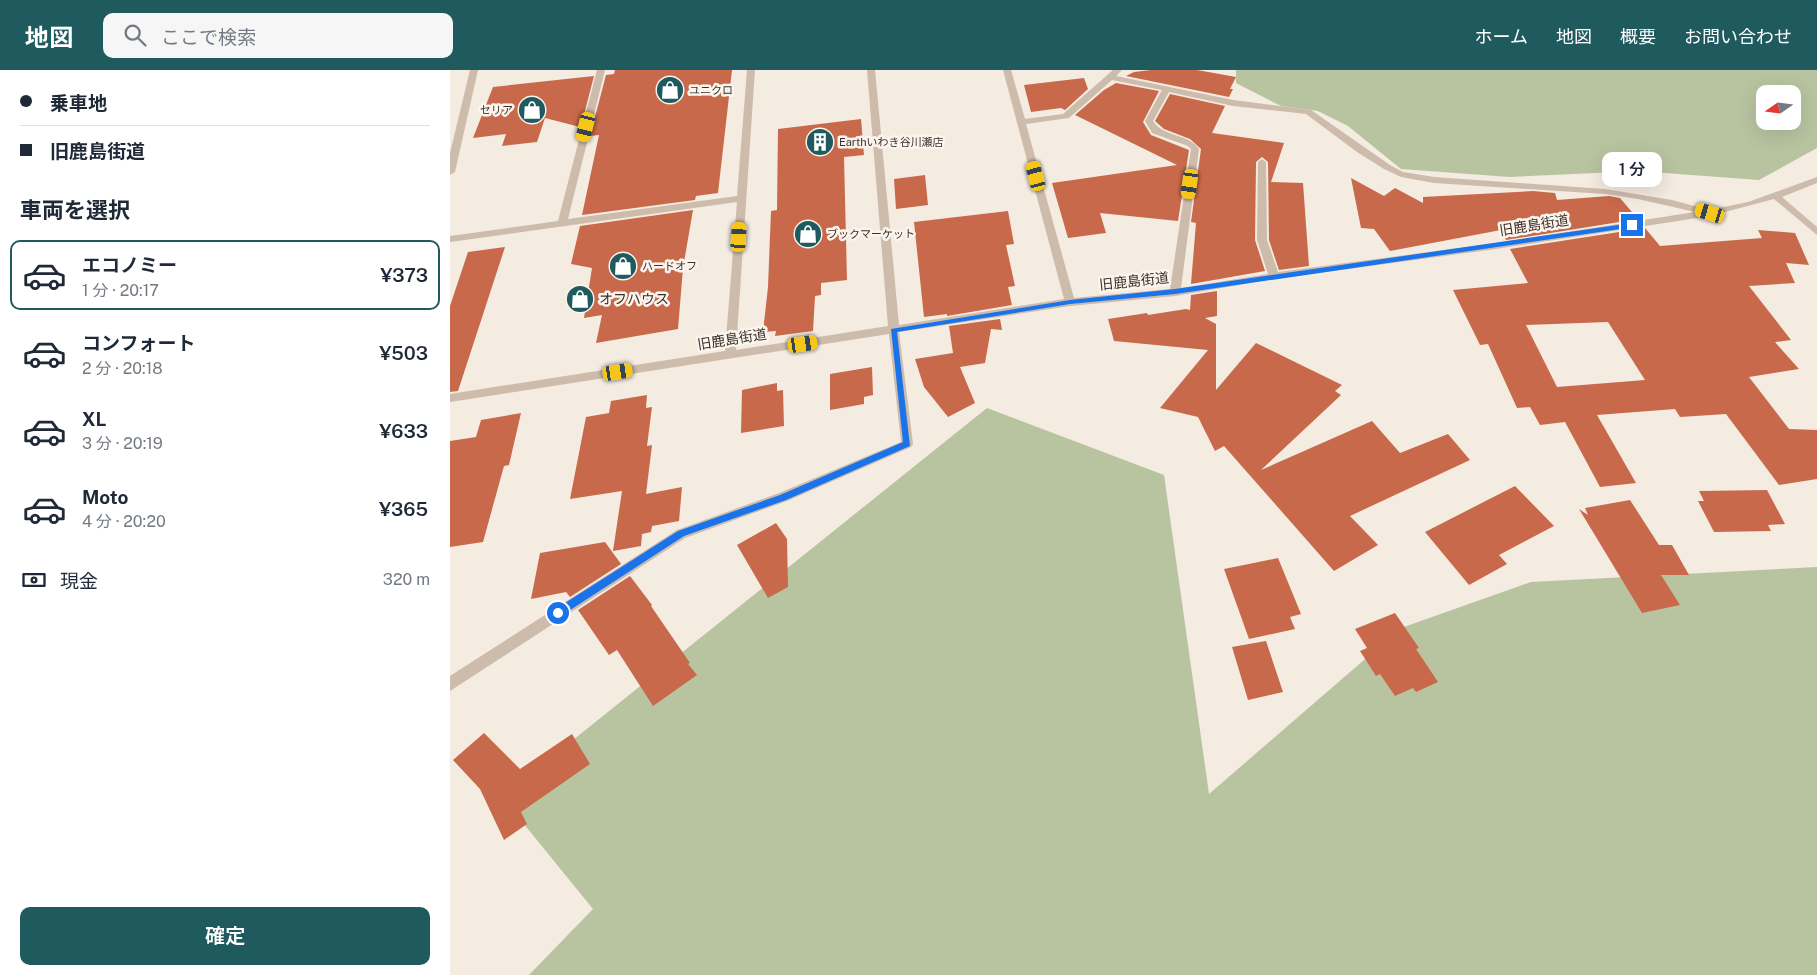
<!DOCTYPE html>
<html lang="ja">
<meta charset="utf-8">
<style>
body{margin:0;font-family:"Public Sans","Noto Sans JP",sans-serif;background:#f6f6f7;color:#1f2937;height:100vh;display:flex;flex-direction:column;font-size:19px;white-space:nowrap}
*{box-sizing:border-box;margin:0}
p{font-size:16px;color:#747a83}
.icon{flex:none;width:28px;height:28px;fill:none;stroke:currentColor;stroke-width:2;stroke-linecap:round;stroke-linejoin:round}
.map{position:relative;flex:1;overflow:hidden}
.panel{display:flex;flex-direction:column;background:#fff;width:450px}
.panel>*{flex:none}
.banner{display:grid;align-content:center;height:110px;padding:0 20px;background:#fff}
.needle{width:32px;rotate:256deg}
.buttons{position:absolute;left:1306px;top:15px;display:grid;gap:10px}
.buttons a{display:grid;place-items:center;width:45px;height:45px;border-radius:10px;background:#fff;box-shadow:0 5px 20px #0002;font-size:25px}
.end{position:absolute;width:22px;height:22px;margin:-11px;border:6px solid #1a73e8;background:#fff;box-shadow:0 0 0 2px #fff}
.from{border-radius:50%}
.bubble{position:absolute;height:35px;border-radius:10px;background:#fff;box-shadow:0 5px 20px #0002;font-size:16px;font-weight:600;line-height:35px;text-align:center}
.car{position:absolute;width:15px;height:30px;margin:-15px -8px;border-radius:6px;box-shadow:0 0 4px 1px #0007;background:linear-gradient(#f5c518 24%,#345 0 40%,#f5c518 0 76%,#345 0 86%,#f5c518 0)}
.banner b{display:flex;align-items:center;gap:18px;height:48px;font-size:19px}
.banner b+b{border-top:1px solid #e0e1e3}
.banner i{width:12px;height:12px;background:#1f2937}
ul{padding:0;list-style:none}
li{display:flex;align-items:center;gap:15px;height:70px;margin:0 10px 8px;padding:0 10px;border:2px solid transparent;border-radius:10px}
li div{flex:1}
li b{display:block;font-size:19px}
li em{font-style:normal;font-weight:600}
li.selected{border-color:#1f5a5e}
li>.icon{width:45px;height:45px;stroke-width:1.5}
h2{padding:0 20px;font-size:22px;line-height:60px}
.pay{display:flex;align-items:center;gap:12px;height:55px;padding:0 20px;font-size:19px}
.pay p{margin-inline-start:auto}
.cta{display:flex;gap:10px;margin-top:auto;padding:10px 20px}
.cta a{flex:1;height:58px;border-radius:10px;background:#1f5a5e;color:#fff;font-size:20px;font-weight:600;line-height:58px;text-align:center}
header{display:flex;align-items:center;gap:30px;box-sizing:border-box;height:70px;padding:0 25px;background:#1f5a5e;color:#fff}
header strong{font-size:24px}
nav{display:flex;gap:28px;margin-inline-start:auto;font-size:18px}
.search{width:350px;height:45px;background:#f6f6f7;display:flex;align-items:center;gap:12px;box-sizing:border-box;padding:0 18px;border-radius:10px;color:#747a83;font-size:19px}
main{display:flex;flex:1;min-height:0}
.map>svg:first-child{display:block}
.green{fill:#b8c4a0;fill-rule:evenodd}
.building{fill:#c8694b;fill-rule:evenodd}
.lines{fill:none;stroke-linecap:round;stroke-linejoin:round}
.minor{fill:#cdbbac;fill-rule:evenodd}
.route{fill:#1a73e8}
.labels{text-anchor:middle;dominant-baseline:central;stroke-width:5;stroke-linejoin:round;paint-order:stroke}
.far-poi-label{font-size:11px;fill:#3b302b;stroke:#fbf5ee;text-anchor:start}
.street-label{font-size:14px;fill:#3b302b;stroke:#fbf5ee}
.poi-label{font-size:14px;fill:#3b302b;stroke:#fbf5ee;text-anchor:start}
</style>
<header>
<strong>地図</strong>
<div class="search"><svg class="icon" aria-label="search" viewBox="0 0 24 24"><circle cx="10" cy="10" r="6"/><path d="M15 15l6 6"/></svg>ここで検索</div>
<nav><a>ホーム</a><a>地図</a><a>概要</a><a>お問い合わせ</a></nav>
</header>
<main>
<section class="panel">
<div class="banner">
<b><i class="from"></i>乗車地</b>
<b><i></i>旧鹿島街道</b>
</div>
<h2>車両を選択</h2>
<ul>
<li class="selected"><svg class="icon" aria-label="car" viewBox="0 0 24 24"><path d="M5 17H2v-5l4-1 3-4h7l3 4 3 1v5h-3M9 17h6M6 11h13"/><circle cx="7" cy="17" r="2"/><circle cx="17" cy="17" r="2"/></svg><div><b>エコノミー</b><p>1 分 · 20:17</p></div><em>¥373</em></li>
<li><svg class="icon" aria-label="car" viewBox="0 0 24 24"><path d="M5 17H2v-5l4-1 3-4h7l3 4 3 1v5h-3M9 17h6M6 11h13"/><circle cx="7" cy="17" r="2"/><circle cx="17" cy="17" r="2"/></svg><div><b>コンフォート</b><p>2 分 · 20:18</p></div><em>¥503</em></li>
<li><svg class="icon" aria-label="car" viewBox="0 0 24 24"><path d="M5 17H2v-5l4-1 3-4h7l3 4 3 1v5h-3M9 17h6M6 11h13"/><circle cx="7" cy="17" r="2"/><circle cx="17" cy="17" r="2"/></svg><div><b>XL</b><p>3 分 · 20:19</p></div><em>¥633</em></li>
<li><svg class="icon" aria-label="car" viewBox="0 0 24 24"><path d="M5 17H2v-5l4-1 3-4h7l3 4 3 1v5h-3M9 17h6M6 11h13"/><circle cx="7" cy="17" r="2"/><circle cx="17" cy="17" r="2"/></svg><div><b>Moto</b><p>4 分 · 20:20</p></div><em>¥365</em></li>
</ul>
<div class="pay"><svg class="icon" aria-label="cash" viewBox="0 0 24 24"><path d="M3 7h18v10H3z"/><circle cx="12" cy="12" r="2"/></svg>現金<p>320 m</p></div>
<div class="cta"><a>確定</a></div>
</section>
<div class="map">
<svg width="1367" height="905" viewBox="0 0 1367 905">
<rect width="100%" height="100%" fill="#f4ebe1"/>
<path class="green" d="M786,0h581v78l-58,32 -121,-9 -128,6 -109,-8 -53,-43 -30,-15 -37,-5 -45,-23zM1315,24h27v27h-27z
M537,338l177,67 45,319 192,-166 130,-46 286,-15v408h-1288l64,-66 -91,-112z"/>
<path class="building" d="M165,0h117l-14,123 -22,3 -1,4 -113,15 17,-80 -9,1 16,-61 8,-1z
M701,0h46l39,7 -6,12h3l-4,8 -103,-21 8,-4z
M144,6l-16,62 2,-11 -35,-9 -8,24 -35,4 4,-12 -33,4 20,-51z
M634,8l4,11 -23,21 -4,-2 -30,4 -7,-27z
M666,13l43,8 -16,31 8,13 38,15 -11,71 -78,-8 6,20 -38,5 -16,-55 125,-18 -102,-50 29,-25z
M720,24l55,12 -13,27 72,10 -13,39 32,1 6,83 -30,4 -10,-30 -1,-78 -6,-5 -6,5 -1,78 10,31 -74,13 5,-61 -5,-1 10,-73 -11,-10 -26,-10 -9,-8z
M411,49l3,36 -20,2 3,123 -26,3v12l-6,1 -2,35 -38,5 1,-5 -13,1 5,-45 3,-76 6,-1 1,-81z
M475,105l3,30 -32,4 -2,-30z
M901,108l33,18 11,-8 28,15v-6l110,-6 22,2 2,7 52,-4 11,2 18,21 -132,21 -5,-10 -111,21 -16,-22 -13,-1z
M243,140l-10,58 -5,61 -82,14 6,-28 -18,3 8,-50 -21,-4 9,-38z
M558,141l6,33 -8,1 9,41 -7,1 4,18 -65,11v-2l-23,3 -10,-95z
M1195,158l15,18 102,-8 -4,-8 37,3 14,32 -23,-2 9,20 -46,3 42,54 -16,2 24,27 -50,8 40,52 28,1v49l-38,6 -53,-71 -46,3 -5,-8 -78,6 39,68 -36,4 -35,-65 -25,3 -10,-18 -13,1 -29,-64 -8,1 -27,-55 75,-7 -18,-34zM1158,252l37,58 -88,7 -31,-62z
M55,177l-47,144 -8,1v-86l18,-54z
M767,221v25l-12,2 11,6v66l40,-47 86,42 -7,6 6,4 -80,75 111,-49 28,32 48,-19 22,26 -120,56 28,29 -44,26 -110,-125 -9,5 -17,-34 -38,-9 48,-58 -94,-9 -6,-22 39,-6 1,2 38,-6 4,1 1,-15z
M550,249l2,11 -11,-1 -6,34 -25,4 15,36 -27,14 -24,-30 -9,-28 38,-6 -4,-27z
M422,297l1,28 -9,2v7l-34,6v-36z
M327,313v8l6,-1 1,36 -43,7 1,-43z
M197,325l-1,13 6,-1 -5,39 5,-1 -6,49 36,-7 -3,34 -27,5 -1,6 -9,2 -1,12 -28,5 9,-60 -52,8 16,-82 23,-4 2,-12z
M71,343l-12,52 -5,1 -21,76 -33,5v-106l26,-4 5,-17z
M1065,416l39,40 -55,29 8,9 -38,21 -44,-53z
M1317,420l18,34 -17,1 3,6 -57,1 -16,-31h6l-5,-10z
M1180,430l29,45h13l17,30h-28l19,30 -38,8 -63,-104 9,6 -3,-7z
M326,453l11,16 1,48 -20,11 -31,-53z
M155,472l16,22 -51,33 -4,-5 -35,7 9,-46z
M828,488l23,56 -11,3 5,12 -46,10 -25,-70z
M180,506l22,29 -1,1 39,57 -2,1 9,11 -44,31 -36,-56 -8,5 -31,-45z
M945,543l24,35 -3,1 22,33 -22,10 -3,-4 -18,8 -15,-22 -4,2 -16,-25 7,-3 -12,-19z
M816,571l17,51 -35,8 -16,-53z
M34,663l36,36 52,-35 18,30 -69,48 6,12 -23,16 -24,-51 -27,-29z"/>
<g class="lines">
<path class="minor" d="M20,0h8l-23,102 -5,3v-22z
M147,0h8l-37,149 169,-23 10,-126h8l-19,280 152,-24 -21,-256h8l24,255 165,-26 -61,-229h8l14,49 38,-5 50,-44h9l-6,6 117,24 78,10 79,55 13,7 31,5 171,12 67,11 37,10 39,-8 69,-25v6l-35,14 35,30v8l-43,-36 -64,17 -214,33 -222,30 -99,17 -105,10 -171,26 14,112 -2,3 -124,54 -102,37 -235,153v-15l227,-146 102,-37 122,-51 -12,-108 -439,68v-8l275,-43 12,-149 -287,40v-6l108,-15zM662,10l50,10 -17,31 7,12 36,13 3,3 -21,140 -96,9 -48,-174 43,-6zM719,22l64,14 73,8 51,38 27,17 17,8 33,6 171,11 33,5 57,13 -199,31 -218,29 -11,-32 -1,-78 -4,-3 -4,3 -1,78 11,34 -87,14 18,-139c-11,-16 -35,-11 -46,-28z"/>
</g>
<path class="route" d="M1182,153l2,1v3l-459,67 -105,10 -173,28 13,114 -124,54 -102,36 -123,80h-7l-1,-3 1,-3 124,-79 102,-36 123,-53 -12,-113 179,-29 105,-11z"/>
<defs>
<symbol id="shop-disc" viewBox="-11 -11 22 22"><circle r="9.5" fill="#1f5a5e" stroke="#fbf5ee"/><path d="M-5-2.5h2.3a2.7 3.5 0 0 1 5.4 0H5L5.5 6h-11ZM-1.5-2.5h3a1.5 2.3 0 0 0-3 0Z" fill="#fff"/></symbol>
<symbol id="building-disc" viewBox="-11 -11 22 22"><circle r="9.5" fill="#1f5a5e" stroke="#fbf5ee"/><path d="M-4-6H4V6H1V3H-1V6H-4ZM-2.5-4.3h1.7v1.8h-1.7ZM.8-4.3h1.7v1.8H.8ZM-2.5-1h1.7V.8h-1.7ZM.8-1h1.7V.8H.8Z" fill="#fff"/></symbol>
</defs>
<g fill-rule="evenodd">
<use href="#shop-disc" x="204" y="4" width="32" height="32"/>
<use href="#shop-disc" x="66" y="24" width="32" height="32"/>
<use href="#building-disc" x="354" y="56" width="32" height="32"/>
<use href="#shop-disc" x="342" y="148" width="32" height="32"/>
<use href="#shop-disc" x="157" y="180" width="32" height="32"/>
<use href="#shop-disc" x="114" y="213" width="32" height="32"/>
</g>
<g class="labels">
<g class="far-poi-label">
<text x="239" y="20">ユニクロ</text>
<text x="63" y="40" text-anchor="end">セリア</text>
<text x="389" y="72">Earthいわき谷川瀬店</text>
<text x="377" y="164">ブックマーケット</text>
<text x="192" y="196">ハードオフ</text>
</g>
<g class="street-label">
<text transform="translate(1084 155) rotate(-9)">旧鹿島街道</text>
<text transform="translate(684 211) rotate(-6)">旧鹿島街道</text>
<text transform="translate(282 269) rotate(-9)">旧鹿島街道</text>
</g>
<g class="poi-label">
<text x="149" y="229">オフハウス</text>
</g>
</g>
</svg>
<div class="buttons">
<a><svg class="needle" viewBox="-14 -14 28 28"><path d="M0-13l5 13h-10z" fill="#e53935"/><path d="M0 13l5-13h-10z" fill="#747a83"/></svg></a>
</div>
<i class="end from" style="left:108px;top:543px"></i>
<i class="end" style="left:1182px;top:155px"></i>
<div class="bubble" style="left:1152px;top:82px;width:60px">1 分</div>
<i class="car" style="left:136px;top:57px;rotate:194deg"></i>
<i class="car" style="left:586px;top:106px;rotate:345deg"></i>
<i class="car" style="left:740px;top:114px;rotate:188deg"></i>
<i class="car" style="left:1260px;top:143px;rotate:287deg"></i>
<i class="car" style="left:289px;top:167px;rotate:4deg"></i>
<i class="car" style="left:353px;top:274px;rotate:82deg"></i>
<i class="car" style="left:168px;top:302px;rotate:81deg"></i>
</div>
</main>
